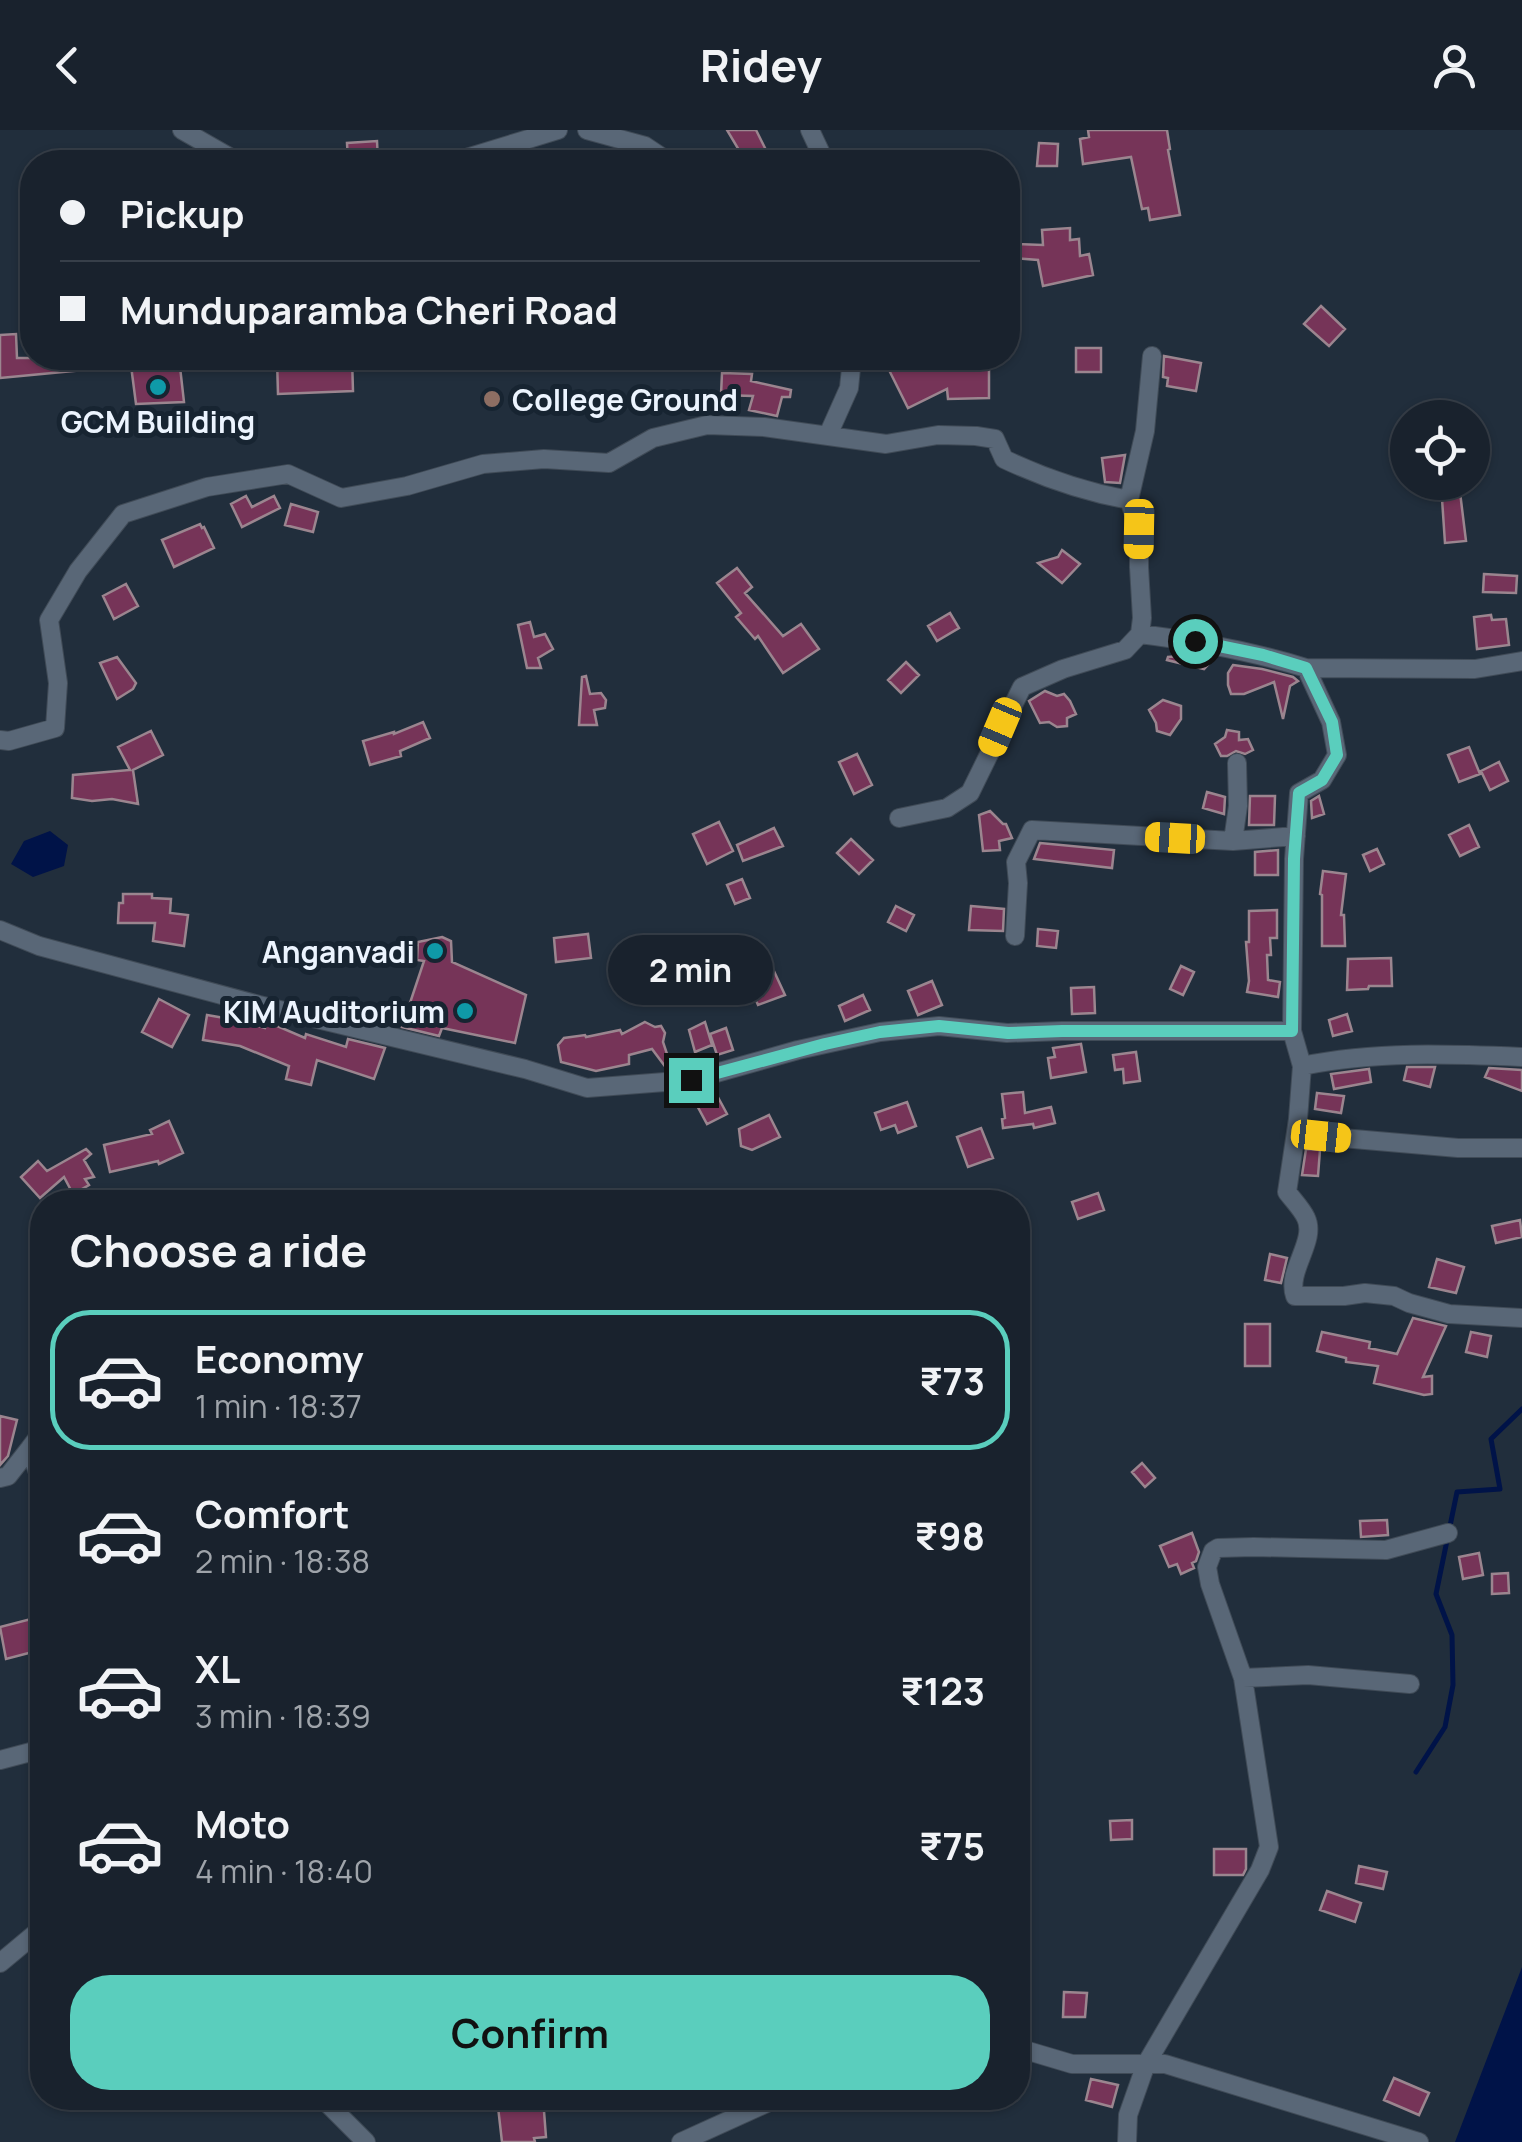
<!DOCTYPE html>
<meta charset="utf-8">
<style>
body{margin:0;font-family:Manrope,sans-serif;background:#222a35;color:#f1f3f6;height:100vh;display:flex;flex-direction:column;font-size:38px;white-space:nowrap}
*{box-sizing:border-box;margin:0}
p{font-size:32px;color:#9fa4aa}
.icon{flex:none;width:55px;height:55px;fill:none;stroke:currentColor;stroke-width:2;stroke-linecap:round;stroke-linejoin:round}
.map{position:relative;flex:1;overflow:hidden}
.drawer{position:absolute;left:30px;top:1060px;width:1000px;height:920px;display:flex;flex-direction:column;background:#19222d;border-radius:40px;box-shadow:0 2px 8px #0004,0 0 0 2px #373f49}
.drawer>*{flex:none}
.banner{position:absolute;left:20px;top:20px;width:1000px;height:220px;border-radius:40px;box-shadow:0 2px 8px #0004,0 0 0 2px #373f49;display:grid;align-content:center;height:220px;padding:0 40px;background:#19222d}
.buttons{position:absolute;left:1390px;top:270px;display:grid;gap:20px}
.buttons a{display:grid;place-items:center;width:100px;height:100px;border-radius:50%;background:#19222d;box-shadow:0 2px 8px #0004,0 0 0 2px #373f49;font-size:50px}
.end{position:absolute;width:45px;height:45px;margin:-22px;border:12px solid #5acebd;background:#111;box-shadow:0 0 0 5px #111}
.from{border-radius:50%}
.bubble{position:absolute;height:70px;border-radius:35px;background:#19222d;box-shadow:0 2px 8px #0004,0 0 0 2px #373f49;font-size:32px;font-weight:700;line-height:70px;text-align:center}
.car{position:absolute;width:30px;height:60px;margin:-30px -15px;border-radius:12px;box-shadow:0 0 8px 2px #0007;background:linear-gradient(#f5c518 24%,#345 0 40%,#f5c518 0 76%,#345 0 86%,#f5c518 0)}
.banner b{display:flex;align-items:center;gap:35px;height:95px;font-size:38px}
.banner b+b{border-top:2px solid #373f49}
.banner i{width:25px;height:25px;background:#f1f3f6}
ul{padding:0;list-style:none}
li{display:flex;align-items:center;gap:30px;height:140px;margin:0 20px 15px;padding:0 20px;border:5px solid transparent;border-radius:40px}
li div{flex:1}
li b{display:block;font-size:38px}
li em{font-style:normal;font-weight:700}
li.selected{border-color:#5acebd}
li>.icon{width:90px;height:90px;stroke-width:1.5}
h2{padding:0 40px;font-size:45px;line-height:120px}
.cta{display:flex;gap:20px;margin-top:auto;padding:20px 40px}
.cta a{flex:1;height:115px;border-radius:40px;background:#5acebd;color:#111;font-size:40px;font-weight:700;line-height:115px;text-align:center}
header{display:flex;justify-content:space-between;align-items:center;height:130px;padding:0 40px;background:#19222d;font-size:45px;font-weight:700}
.map>svg:first-child{display:block}
.water{fill:#001348}
.lines{fill:none;stroke-linecap:round;stroke-linejoin:round}
.stream{stroke:#001348;stroke-width:5}
.building{fill:#763458;stroke:#9b858f;stroke-width:2.5}
.minor-casing{stroke:#404b57;stroke-width:20}
.minor{stroke:#596777;stroke-width:18}
.route{stroke:#5acebd;stroke-width:12}
.culture-dot{fill:#0f9aa8;stroke:#172431;stroke-width:4}
.education-dot{fill:#8d6e63;stroke:#172431;stroke-width:4}
.labels{text-anchor:middle;dominant-baseline:central;stroke-width:10;stroke-linejoin:round;paint-order:stroke}
.poi-label{font-size:30px;font-weight:bold;fill:#ecf4fe;stroke:#172431;text-anchor:end}
</style>
<header><svg class="icon" aria-label="back" viewBox="0 0 24 24"><path d="M15 5l-7 7 7 7"/></svg>Ridey<svg class="icon" aria-label="person" viewBox="0 0 24 24"><circle cx="12" cy="8" r="4"/><path d="M4 21q1-7 8-7t8 7"/></svg></header>
<div class="map">
<svg width="1522" height="2012" viewBox="0 0 1522 2012">
<rect width="100%" height="100%" fill="#212e3c"/>
<path class="water" d="M50,701l18,14 -4,21 -31,11 -22,-13 13,-23z
M1522,1837v175h-67z"/>
<g class="lines">
<path class="stream" d="M1416,1642l29,-45 8,-42 -1,-50 -16,-41 21,-102 43,-3 -9,-50 31,-30"/>
</g>
<path class="building" d="M727,0h29l16,32h-26z
M1088,0h79l3,19 -2,1 12,65 -30,5 -2,-12 -6,1 -11,-52 -48,7 -3,-25 9,-2z
M377,11l1,21h-30l-1,-19z
M1039,13l19,1 -1,22h-20z
M1070,98v12l9,-1 1,17 9,-2 4,21 -50,11 -5,-26 -26,-2 1,-14 30,1 -1,-15z
M1321,176l24,23 -16,17 -25,-22z
M16,204l1,24h87v10l-104,10v-43z
M1076,218h25v24h-25z
M1164,226l37,7 -5,28 -29,-5 1,-8 -5,-1z
M130,228h49l5,44 -48,2z
M352,228l1,33 -75,3 -1,-35z
M989,233v35l-41,1 -1,-10 -39,19 -21,-42z
M722,243l30,1 -1,7 40,9 -1,7h-8l-5,19 -28,-6 4,-14 -32,-1z
M1125,325l-5,28 -15,-1 -3,-24z
M1441,354h18l7,57 -21,2z
M246,366l6,11 22,-11 6,12 -38,19 -11,-23z
M291,374l27,8 -5,20 -28,-7z
M200,394l2,4 2,-1 10,21 -40,19 -12,-27z
M1062,420l18,14 -18,19 -24,-20 20,-6z
M737,438l15,19 -7,6 38,43 18,-12 18,25 -36,24 -25,-37 -3,3 -19,-22 5,-4 -24,-30z
M1484,444l33,2 -1,17 -33,-1z
M126,454l12,22 -24,13 -11,-23z
M950,483l9,15 -22,13 -9,-15z
M1491,485l1,5 14,-1 3,26 -32,4 -3,-32z
M530,492l4,15 11,-3 8,15 -15,9 3,10h-14l-9,-43z
M1196,525l18,3 -10,11 -37,-9 1,-3z
M117,527l19,26 -3,6 -16,10 -17,-36z
M906,532l13,13 -18,18 -13,-13z
M1233,535l29,4 31,8 5,4 -8,5 -7,33 -9,-37 -30,12h-13l-3,-9v-12z
M586,546l4,18 11,-1 5,7 -1,8 -11,2 3,15h-18l3,-48z
M1045,561l12,5 7,-2 6,7 6,13 -9,4v8l-10,1 -8,-5 -9,1 -11,-22z
M1163,570l18,6v13l-11,16 -13,-4 -1,-8 -7,-13z
M423,592l7,16 -30,13 1,5 -31,9 -7,-24 31,-9v2z
M1227,600l12,2v8l9,-1 5,11 -8,4 -9,-3 -9,5h-6l-6,-12 10,-7z
M151,601l12,24 -30,15 5,34 -26,-5 -20,2 -20,-3 1,-23 57,-5 -12,-23z
M1469,617l11,27 -21,8 -11,-27z
M857,624l15,31 -18,9 -15,-32z
M1499,632l9,19 -18,9 -9,-19z
M1207,662l18,5 -1,17 -21,-6z
M1250,666h25l-1,29h-25z
M1319,666l5,18 -12,4 -1,-17z
M990,681l13,13h3l6,14 -13,3 1,9 -17,1 -4,-36z
M719,692l14,29 -26,13 -14,-30z
M1469,695l10,22 -19,9 -11,-21z
M774,698l9,18 -40,15 -6,-16z
M851,709l22,21 -14,14 -22,-21z
M1040,713l74,7 -2,18 -78,-9z
M1377,719l7,15 -14,7 -7,-16z
M1278,720v25h-23v-23z
M1323,741l23,3 -5,41h3l1,31h-23v-51l-2,-1z
M742,749l8,19 -15,6 -8,-19z
M123,764h29v4l19,1 -1,14 18,2 -4,31 -31,-5 2,-18h-37l1,-20h4z
M896,776l18,9 -8,16 -18,-9z
M971,776l33,3 -1,22 -34,-1z
M1277,780v28h-7l1,17h-4l1,25 12,2 -2,15 -31,-5 2,-11 -3,-39h3v-31z
M1038,799l20,2 -2,17 -19,-2z
M588,804l3,24 -35,4 -2,-24z
M442,807l9,4 1,21 74,33 -11,48 -73,-15 -3,8 -37,-9 22,-66 -7,-1 1,-18z
M1391,828l1,28h-23l-1,3 -21,1 1,-31z
M1181,836l13,6 -11,23 -13,-6z
M773,839l12,26 -27,10 -12,-27z
M932,851l10,24 -24,10 -10,-24z
M1094,857l1,26 -23,1 -1,-26z
M863,865l7,15 -25,11 -6,-15z
M159,869l30,16 -17,32 -30,-15z
M1347,884l5,17 -19,5 -4,-16z
M207,885l35,6 23,7 3,-6 37,16 1,-4 40,13 2,-8 37,9 -11,31 -57,-19 -6,25 -25,-6 3,-13 -49,-20 -37,-6z
M645,892l10,5 6,-1 4,7 -2,9 9,27h-5l-15,-20 -23,6v9l-33,7 -35,-9 -3,-17 6,-7 21,-3 1,2 34,-7 2,4z
M705,892l7,23 -17,7 -6,-22z
M726,898l7,22 -16,5 -7,-21z
M1081,914l5,28 -35,6 -3,-20 7,-1 -2,-9z
M1136,922l4,29 -16,2 -1,-14 -8,1 -2,-15z
M1407,937h28l-5,20 -26,-7z
M1489,938l33,2v21l-37,-14z
M1369,939l2,13 -37,7 -3,-15z
M713,958l14,26 -20,10 -14,-26z
M1023,962l2,21 26,-6 4,16 -21,5 -1,-4 -30,4 -1,-9 3,-1 -3,-24z
M1317,963l27,3 -3,17 -26,-4z
M907,972l9,24 -18,7 -3,-8 -14,5 -6,-17z
M769,985l11,22 -28,13 -11,-4 -2,-17z
M169,991l14,32 -24,11 -1,-3 -48,11 -6,-27 48,-11 -2,-4z
M981,998l12,30 -25,9 -11,-30z
M86,1019l5,5 -7,6 10,17 -9,2 4,6 -16,9 -9,-17 -24,21 -19,-21 17,-16 9,10z
M1306,1019l14,1 -2,26 -16,-1z
M1098,1063l6,17 -26,9 -6,-17z
M1520,1090l2,17 -26,6 -4,-17z
M1270,1124l17,4 -6,25 -16,-3z
M1437,1129l27,8 -8,26 -27,-6z
M1413,1188l33,8 -23,51 9,-1v18l-8,1 -50,-12 4,-17 -32,-4v-4l-29,-7 5,-19 48,10 -1,6 28,6z
M1245,1194h25v42h-25z
M1471,1202l20,4 -4,21 -21,-5z
M0,1286l17,4 -9,36 -8,9z
M1142,1333l13,15 -10,9 -13,-15z
M1387,1390l1,15 -27,2 -1,-16z
M1192,1403l7,19 -3,9 -4,2 2,5 -13,6 -4,-10 -8,3 -9,-21z
M1479,1423l4,22 -20,4 -4,-22z
M1508,1443l1,20 -17,1v-20z
M31,1489l9,31 -34,9 -6,-32z
M1132,1690v19l-21,1 -1,-19z
M1214,1719h32v20l-3,6h-29z
M1359,1736l28,6 -4,17 -27,-6z
M1327,1761l34,12 -6,19 -35,-12z
M1064,1862l23,1 -2,24h-22z
M1394,1948l35,15 -10,22 -35,-15z
M1091,1949l27,6 -6,22 -26,-7z
M497,1968h46l3,39 -12,1 1,4h-33z"/>
<g class="lines">
<defs>
<path id="minor" d="M182,0l56,32
M587,0l58,16 24,16
M810,0l15,32
M453,32l105,-32
M828,305l21,-47 3,-30
M1129,370l16,-69 7,-75
M1306,538l169,1 47,-8
M0,610l9,1 46,-13 3,-45 -9,-63 29,-49 45,-57 84,-27 81,-13 53,24 66,-12 76,-22 61,-5 65,4 44,-25 54,-13 57,2 122,17 52,-9 38,1 19,3 9,20c40,19 81,33 125,41l10,29v38l3,51 -2,16c56,7 111,17 166,34l25,54 6,33 -15,25 -23,13 -5,66 -2,172 10,35 -4,53 -11,73c6,8 15,17 19,26 11,23 -20,53 -11,78h49l21,-3 29,3 15,7 40,11 73,4
M899,688l48,-10 23,-15 52,-106 41,-18 62,-19 15,-16
M1233,711l5,-35 -1,-43
M0,800l39,16 220,59 266,64 62,19 104,-8 107,-30 82,-18 59,-6 68,7 55,-2h230
M1015,806l3,-53 -2,-21 16,-32 201,11 63,-5
M1302,936c73,-15 146,-12 220,-9
M1296,1004l162,14h64
M42,1302l-12,16 11,34 1,32
M0,1348l8,-2 22,-28
M1243,1548l65,-3 102,9
M0,1630l42,-11
M0,1833l42,-35
M1018,1918l54,16h93l254,78
M322,1968l44,44
M681,2012l97,-44
M1127,2012l1,-27 18,-51 114,-194 9,-23 -26,-169 -33,-94 -3,-17 6,-16 5,-3 36,-1 132,3 62,-17"/>
</defs>
<use href="#minor" class="minor-casing"/>
<use href="#minor" class="minor"/>
</g>
<g class="lines">
<path class="route" d="M691,950l134,-36 55,-12 59,-6 69,7 54,-2h230l2,-172 5,-66 23,-13 15,-25 -5,-33 -26,-54 -43,-13 -68,-14"/>
</g>
<g class="culture-dot">
<circle cx="158" cy="257" r="10"/>
<circle cx="435" cy="821" r="10"/>
<circle cx="465" cy="881" r="10"/>
</g>
<circle class="education-dot" cx="492" cy="269" r="10"/>
<g class="labels">
<g class="poi-label">
<text x="512" y="269" text-anchor="start">College Ground</text>
<text x="158" y="291" text-anchor="middle">GCM Building</text>
<text x="415" y="821">Anganvadi</text>
<text x="445" y="881">KIM Auditorium</text>
</g>
</g>
</svg>
<div class="buttons">
<a><svg class="icon" aria-label="locate" viewBox="0 0 24 24"><circle cx="12" cy="12" r="6"/><path d="M12 2v4M12 18v4M2 12h4M18 12h4"/></svg></a>
</div>
<i class="end from" style="left:1195px;top:511px"></i>
<i class="end" style="left:691px;top:950px"></i>
<div class="bubble" style="left:608px;top:805px;width:165px">2 min</div>
<i class="car" style="left:1139px;top:399px;rotate:181deg"></i>
<i class="car" style="left:1000px;top:597px;rotate:203deg"></i>
<i class="car" style="left:1175px;top:708px;rotate:273deg"></i>
<i class="car" style="left:1321px;top:1006px;rotate:96deg"></i>
<div class="banner">
<b><i class="from"></i>Pickup</b>
<b><i></i>Munduparamba Cheri Road</b>
</div>
<section class="drawer">
<h2>Choose a ride</h2>
<ul>
<li class="selected"><svg class="icon" aria-label="car" viewBox="0 0 24 24"><path d="M5 17H2v-5l4-1 3-4h7l3 4 3 1v5h-3M9 17h6M6 11h13"/><circle cx="7" cy="17" r="2"/><circle cx="17" cy="17" r="2"/></svg><div><b>Economy</b><p>1 min · 18:37</p></div><em>₹73</em></li>
<li><svg class="icon" aria-label="car" viewBox="0 0 24 24"><path d="M5 17H2v-5l4-1 3-4h7l3 4 3 1v5h-3M9 17h6M6 11h13"/><circle cx="7" cy="17" r="2"/><circle cx="17" cy="17" r="2"/></svg><div><b>Comfort</b><p>2 min · 18:38</p></div><em>₹98</em></li>
<li><svg class="icon" aria-label="car" viewBox="0 0 24 24"><path d="M5 17H2v-5l4-1 3-4h7l3 4 3 1v5h-3M9 17h6M6 11h13"/><circle cx="7" cy="17" r="2"/><circle cx="17" cy="17" r="2"/></svg><div><b>XL</b><p>3 min · 18:39</p></div><em>₹123</em></li>
<li><svg class="icon" aria-label="car" viewBox="0 0 24 24"><path d="M5 17H2v-5l4-1 3-4h7l3 4 3 1v5h-3M9 17h6M6 11h13"/><circle cx="7" cy="17" r="2"/><circle cx="17" cy="17" r="2"/></svg><div><b>Moto</b><p>4 min · 18:40</p></div><em>₹75</em></li>
</ul>
<div class="cta"><a>Confirm</a></div>
</section>
</div>
